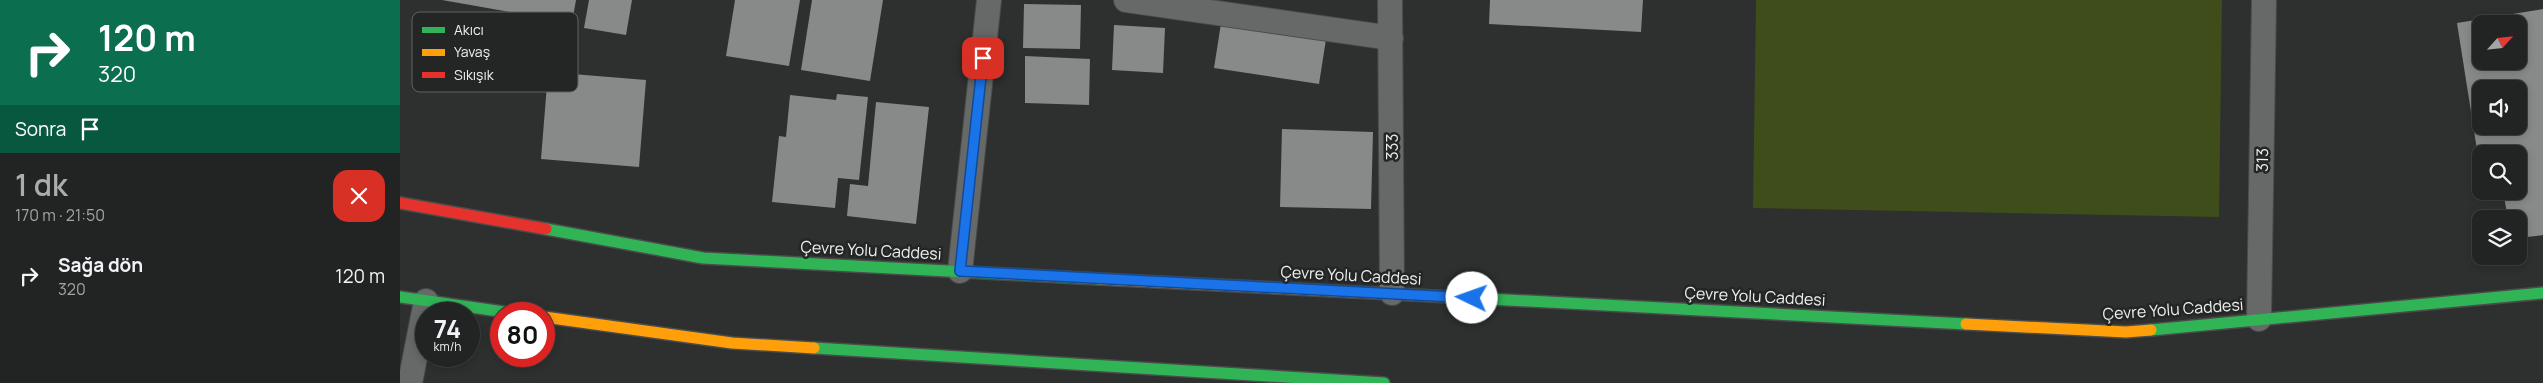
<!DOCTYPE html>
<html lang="tr">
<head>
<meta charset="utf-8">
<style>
	:root { --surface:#222323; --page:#2e2f30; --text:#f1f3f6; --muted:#a2a4a6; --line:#3f4041; --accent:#abacac }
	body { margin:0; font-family:Manrope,sans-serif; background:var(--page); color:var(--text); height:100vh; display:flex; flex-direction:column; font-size:19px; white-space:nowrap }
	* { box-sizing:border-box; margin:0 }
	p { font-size:16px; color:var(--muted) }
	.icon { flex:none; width:28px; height:28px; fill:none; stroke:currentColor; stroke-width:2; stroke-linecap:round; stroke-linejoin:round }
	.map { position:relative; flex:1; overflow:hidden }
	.details { display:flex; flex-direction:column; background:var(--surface); width:400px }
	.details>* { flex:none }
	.top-card { background:#0b6e4f; color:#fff; overflow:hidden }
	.needle { width:32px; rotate:63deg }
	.tools { position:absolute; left:2072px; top:15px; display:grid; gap:10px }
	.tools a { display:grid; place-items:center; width:55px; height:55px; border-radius:10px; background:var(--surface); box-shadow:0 2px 8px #0003,0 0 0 1px var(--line); font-size:25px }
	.speed { position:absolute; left:15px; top:302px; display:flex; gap:10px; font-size:25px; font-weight:700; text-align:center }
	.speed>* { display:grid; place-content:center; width:65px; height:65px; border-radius:50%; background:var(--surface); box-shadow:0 2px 8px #0003,0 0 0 1px var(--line); line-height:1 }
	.speed small { font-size:12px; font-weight:400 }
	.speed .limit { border:8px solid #d22; background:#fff; color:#111 }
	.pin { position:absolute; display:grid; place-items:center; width:42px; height:42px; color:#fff; margin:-21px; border-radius:10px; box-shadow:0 2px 8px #0006 }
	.me { position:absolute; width:55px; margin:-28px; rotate:273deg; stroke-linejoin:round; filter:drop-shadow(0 0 4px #0008) }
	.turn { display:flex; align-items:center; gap:18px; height:105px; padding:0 15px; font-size:22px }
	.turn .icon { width:65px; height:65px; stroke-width:2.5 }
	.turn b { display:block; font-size:35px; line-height:42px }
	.then { display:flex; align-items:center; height:48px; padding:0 15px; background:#0003; gap:10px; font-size:19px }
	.round { display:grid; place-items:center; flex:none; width:52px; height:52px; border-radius:15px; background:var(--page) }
	.overview { display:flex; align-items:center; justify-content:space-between; height:85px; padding:0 15px }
	h1 { font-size:30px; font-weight:600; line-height:38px; color:var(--accent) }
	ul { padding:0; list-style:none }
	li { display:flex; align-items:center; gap:15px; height:75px; padding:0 15px }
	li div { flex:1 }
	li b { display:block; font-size:19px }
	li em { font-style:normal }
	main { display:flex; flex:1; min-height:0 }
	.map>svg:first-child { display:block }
	.green { fill:#3e4d19 }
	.building { fill:#888989; fill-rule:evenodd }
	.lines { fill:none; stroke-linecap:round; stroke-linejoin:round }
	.street-casing { stroke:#4a4b4b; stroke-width:26 }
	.fast-casing { stroke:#4a4b4b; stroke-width:14 }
	.slow-casing { stroke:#4a4b4b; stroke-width:14 }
	.jam-casing { stroke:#4a4b4b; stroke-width:14 }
	.street { stroke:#676968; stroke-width:24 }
	.fast { stroke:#30b455; stroke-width:11 }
	.slow { stroke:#ff9f0a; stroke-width:11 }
	.jam { stroke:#e5322d; stroke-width:11 }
	.route-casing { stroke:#114b97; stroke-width:12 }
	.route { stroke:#1a73e8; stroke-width:9 }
	.labels { text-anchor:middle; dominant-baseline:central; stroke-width:5; stroke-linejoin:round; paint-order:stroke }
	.street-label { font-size:16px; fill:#eef0ef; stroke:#232625 }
	.key { fill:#232625; stroke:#606362; stroke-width:1 }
	.key-label { font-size:14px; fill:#eef0ef }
</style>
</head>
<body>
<main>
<section class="details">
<div class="top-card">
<div class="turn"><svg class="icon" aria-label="right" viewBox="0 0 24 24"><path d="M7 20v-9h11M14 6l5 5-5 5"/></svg><div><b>120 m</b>320</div></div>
<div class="then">Sonra<svg class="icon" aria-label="arrive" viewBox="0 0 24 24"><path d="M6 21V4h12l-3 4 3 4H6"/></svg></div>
</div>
<div class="overview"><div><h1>1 dk</h1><p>170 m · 21:50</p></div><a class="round" style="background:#d93025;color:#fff"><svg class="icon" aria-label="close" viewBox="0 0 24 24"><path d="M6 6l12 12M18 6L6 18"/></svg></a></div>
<ul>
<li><svg class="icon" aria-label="right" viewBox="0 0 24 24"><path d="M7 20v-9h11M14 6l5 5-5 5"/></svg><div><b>Sağa dön</b><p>320</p></div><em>120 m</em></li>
</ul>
</section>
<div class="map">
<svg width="2143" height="383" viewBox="0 0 2143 383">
	<rect width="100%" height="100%" fill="#2e2f2f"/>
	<path class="green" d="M1356,0H1822L1819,217L1353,208Z"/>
	<path class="building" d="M42,0H176L172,23Z
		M189,0H232L226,35L184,28Z
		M335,0H400L389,66L326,56Z
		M412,0H483L470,81L401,70Z
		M1090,0H1243L1241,32L1089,24Z
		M624,4L681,5L680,49L623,48Z
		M2143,9V235L2119,238V219H2108L2103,191H2119V154H2081L2080,169L2057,23ZM2081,24H2119V61H2081ZM2081,89H2119V126H2081Z
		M822,17L927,33L919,84L814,68Z
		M714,25L765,28L763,73L712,70Z
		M625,56L690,59L689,105L625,103Z
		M148,72L246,80L239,167L141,159Z
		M437,94L468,97L459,180L438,178L435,208L372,202L379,136L386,137L390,95L436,100Z
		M476,102L529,107L516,224L447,216L450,184L468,186Z
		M882,129L973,132L971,209L880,207Z"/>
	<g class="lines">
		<defs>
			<path id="street" d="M726,0L991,38
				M990,0L992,293
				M560,271L589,0
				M1859,319L1864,0
				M10,383L26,301"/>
			<path id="fast" d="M146,229L303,258L699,279
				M1013,295L1566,324
				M0,297L119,314
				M1751,330L2143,293
				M414,348L984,383"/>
			<path id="slow" d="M699,279L1013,295
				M144,317L332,343L414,348
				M1566,324L1726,332L1751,330"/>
			<path id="jam" d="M0,203L146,229"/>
		</defs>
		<use href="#street" class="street-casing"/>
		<use href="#fast" class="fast-casing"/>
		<use href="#slow" class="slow-casing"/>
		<use href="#jam" class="jam-casing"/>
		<use href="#street" class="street"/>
		<use href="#fast" class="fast"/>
		<use href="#slow" class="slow"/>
		<use href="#jam" class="jam"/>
	</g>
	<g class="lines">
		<defs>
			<path id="route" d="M583,58L560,271L1072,298"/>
		</defs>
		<use href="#route" class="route-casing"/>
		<use href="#route" class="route"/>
	</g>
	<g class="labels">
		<g class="street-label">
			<text transform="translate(992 147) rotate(-90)">333</text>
			<text transform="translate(1862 160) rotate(-89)">313</text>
			<text transform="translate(471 250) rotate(3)">Çevre Yolu Caddesi</text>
			<text transform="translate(951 275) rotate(3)">Çevre Yolu Caddesi</text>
			<text transform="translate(1355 296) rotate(3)">Çevre Yolu Caddesi</text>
			<text transform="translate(1773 309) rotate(-4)">Çevre Yolu Caddesi</text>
		</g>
	</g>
	<rect x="12" y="12" width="166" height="80" rx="8" class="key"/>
	<rect x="22" y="27" width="23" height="6" fill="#30b455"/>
	<rect x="22" y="49" width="23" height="7" fill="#ff9f0a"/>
	<rect x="22" y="72" width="23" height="6" fill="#e5322d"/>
	<g class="key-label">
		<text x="54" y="35">Akıcı</text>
		<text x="54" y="57">Yavaş</text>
		<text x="54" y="80">Sıkışık</text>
	</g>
</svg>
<div class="tools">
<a><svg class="needle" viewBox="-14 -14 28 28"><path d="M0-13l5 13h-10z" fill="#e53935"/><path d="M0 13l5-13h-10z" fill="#a2a4a6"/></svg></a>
<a><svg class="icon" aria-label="sound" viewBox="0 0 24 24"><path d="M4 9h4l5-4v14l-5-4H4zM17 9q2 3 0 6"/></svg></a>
<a><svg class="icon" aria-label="search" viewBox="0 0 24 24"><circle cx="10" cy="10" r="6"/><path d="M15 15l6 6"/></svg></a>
<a><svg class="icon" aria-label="layers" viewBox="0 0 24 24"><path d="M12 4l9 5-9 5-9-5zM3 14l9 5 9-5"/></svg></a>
</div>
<div class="speed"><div>74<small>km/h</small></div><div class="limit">80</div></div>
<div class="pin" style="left:583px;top:58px;background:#d93025"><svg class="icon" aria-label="arrive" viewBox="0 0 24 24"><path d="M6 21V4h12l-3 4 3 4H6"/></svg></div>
<svg class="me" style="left:1072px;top:298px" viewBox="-20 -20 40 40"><circle r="19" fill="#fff"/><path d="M0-13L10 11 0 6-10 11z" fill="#1a73e8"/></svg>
</div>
</main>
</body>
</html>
